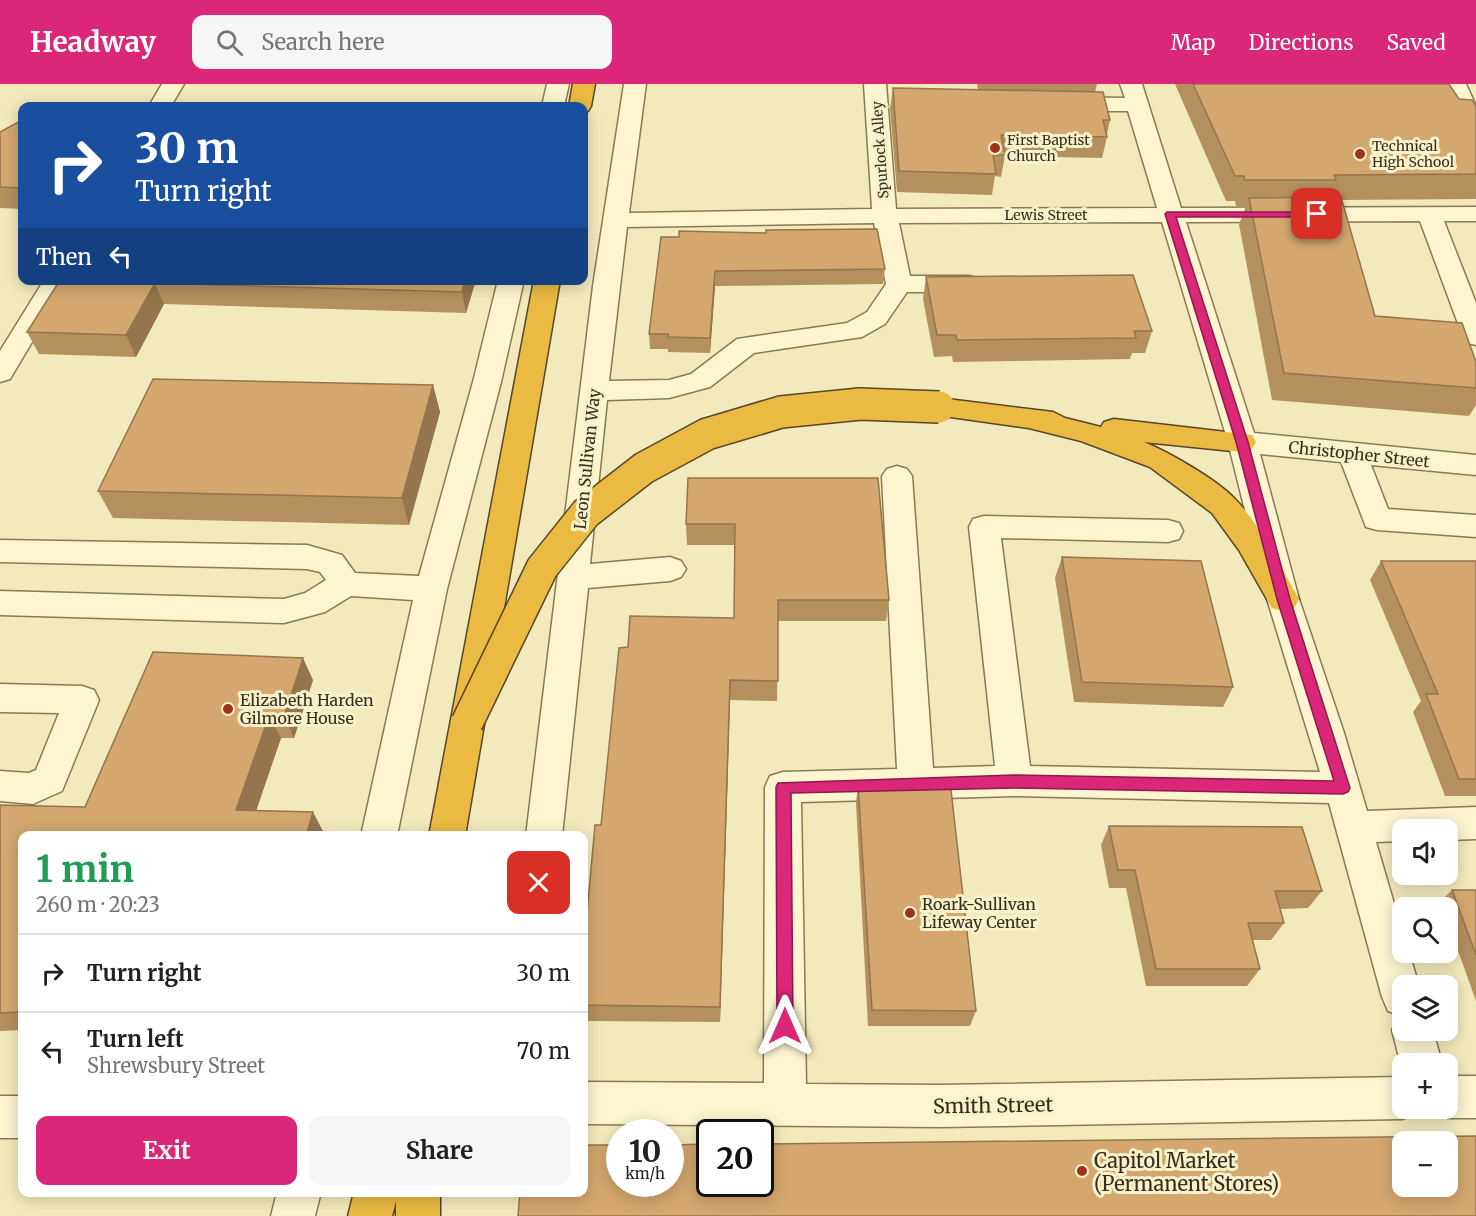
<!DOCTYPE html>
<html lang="en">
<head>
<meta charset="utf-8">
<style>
	:root { --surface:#fff; --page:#f6f6f6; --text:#202124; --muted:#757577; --line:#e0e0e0; --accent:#db2777 }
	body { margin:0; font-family:Merriweather,serif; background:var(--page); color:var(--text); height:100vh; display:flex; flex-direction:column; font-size:22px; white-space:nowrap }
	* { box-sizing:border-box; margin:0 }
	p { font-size:20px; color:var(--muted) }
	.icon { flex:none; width:33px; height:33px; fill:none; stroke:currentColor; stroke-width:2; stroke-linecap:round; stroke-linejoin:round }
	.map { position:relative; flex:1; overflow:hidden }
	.drawer { position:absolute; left:18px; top:747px; width:570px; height:366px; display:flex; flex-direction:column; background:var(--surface); border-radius:12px; box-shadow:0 3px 15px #0003 }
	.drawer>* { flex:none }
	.top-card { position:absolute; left:18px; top:18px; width:570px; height:183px; border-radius:12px; box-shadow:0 3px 15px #0003; background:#1a4fa0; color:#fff; overflow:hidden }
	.fabs { position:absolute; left:1392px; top:735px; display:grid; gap:12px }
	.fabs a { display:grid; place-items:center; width:66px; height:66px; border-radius:12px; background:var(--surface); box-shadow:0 3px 15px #0003; font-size:30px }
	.speed { position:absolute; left:606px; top:1035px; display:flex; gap:12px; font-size:30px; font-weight:700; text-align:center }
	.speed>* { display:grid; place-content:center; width:78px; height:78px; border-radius:50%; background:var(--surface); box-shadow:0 3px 15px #0003; line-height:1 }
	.speed small { font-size:15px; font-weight:400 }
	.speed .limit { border:3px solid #111; border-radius:9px; background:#fff; color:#111 }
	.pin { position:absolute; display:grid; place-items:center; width:51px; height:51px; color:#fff; margin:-26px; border-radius:12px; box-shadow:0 3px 9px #0006 }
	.me { position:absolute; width:66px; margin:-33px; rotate:0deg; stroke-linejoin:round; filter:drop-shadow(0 0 4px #0008) }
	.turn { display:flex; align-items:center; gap:21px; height:126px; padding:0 18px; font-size:27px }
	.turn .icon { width:78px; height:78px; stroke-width:2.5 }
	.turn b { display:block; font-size:42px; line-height:51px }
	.then { display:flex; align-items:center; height:57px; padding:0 18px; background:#0003; gap:12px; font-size:22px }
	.round { display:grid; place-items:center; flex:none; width:63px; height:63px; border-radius:12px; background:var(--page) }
	.head { display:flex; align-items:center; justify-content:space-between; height:102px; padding:0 18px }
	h1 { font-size:36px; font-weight:700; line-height:45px; color:#1e9e55 }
	.primary-button { display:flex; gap:12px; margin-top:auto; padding:12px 18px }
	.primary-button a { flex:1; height:69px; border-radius:12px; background:var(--accent); color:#fff; font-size:24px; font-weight:700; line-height:69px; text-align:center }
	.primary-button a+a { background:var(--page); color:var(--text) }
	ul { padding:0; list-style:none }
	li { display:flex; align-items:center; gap:18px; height:78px; padding:0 18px; border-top:2px solid var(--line) }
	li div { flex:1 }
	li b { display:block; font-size:22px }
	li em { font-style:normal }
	header { display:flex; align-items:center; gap:36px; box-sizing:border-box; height:84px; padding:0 30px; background:var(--accent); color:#fff }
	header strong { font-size:28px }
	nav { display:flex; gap:33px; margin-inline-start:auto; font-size:21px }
	.search { width:420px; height:54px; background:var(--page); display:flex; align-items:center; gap:15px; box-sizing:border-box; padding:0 21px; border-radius:12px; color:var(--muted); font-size:22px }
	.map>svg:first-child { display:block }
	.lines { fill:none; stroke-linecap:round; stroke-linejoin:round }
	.minor-casing { stroke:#8a7954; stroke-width:3 }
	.highway-casing { stroke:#574629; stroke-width:3 }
	.minor { fill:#fcf5d0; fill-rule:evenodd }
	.highway { fill:#eaba43; fill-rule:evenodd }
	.highway-bridge-casing { stroke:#574629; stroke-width:34; stroke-linecap:butt }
	.highway-bridge { stroke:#eaba43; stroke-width:31 }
	.wall { fill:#b5905f }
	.shaded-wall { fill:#94754d }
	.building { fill:#d3a76e; stroke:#94754d; stroke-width:1.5; fill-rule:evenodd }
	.route { fill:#db2777; stroke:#8e194d; stroke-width:1.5 }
	.poi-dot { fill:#9f311f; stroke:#f8f2cc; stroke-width:2 }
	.labels { text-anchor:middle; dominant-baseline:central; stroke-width:6; stroke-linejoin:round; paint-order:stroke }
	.far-poi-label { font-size:14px; fill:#382d1a; stroke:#f8f2cc; text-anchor:start }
	.far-street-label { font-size:14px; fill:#382d1a; stroke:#f8f2cc }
	.street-label { font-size:16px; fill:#382d1a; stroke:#f8f2cc }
	.poi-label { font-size:16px; fill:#382d1a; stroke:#f8f2cc; text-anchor:start }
	.near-street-label { font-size:20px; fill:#382d1a; stroke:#f8f2cc }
	.near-poi-label { font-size:20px; fill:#382d1a; stroke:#f8f2cc; text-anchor:start }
</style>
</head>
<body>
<header>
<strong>Headway</strong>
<div class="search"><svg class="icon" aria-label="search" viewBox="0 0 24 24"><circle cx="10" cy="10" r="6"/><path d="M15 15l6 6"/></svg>Search here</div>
<nav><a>Map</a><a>Directions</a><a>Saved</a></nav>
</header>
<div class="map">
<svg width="1476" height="1132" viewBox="0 0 1476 1132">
	<rect width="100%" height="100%" fill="#f2eabc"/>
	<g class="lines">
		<defs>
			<path id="minor" d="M162,0H184L171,22H149Z
				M547,0H569L564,22H542Z
				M624,0H646L629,129L872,125L864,0H886L896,125L1157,124L1128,27H1061L1053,25L1050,20L1053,15L1061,13L1125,14L1120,0H1142L1181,124L1476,123V137H1444L1476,219V261L1467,259L1463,253L1420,137L1186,138L1254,349L1476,371V391L1371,381L1388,425L1476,431V453L1377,446L1366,443L1341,378L1260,370L1299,515L1344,649L1367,727L1476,723V755L1448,756V746H1402V757L1376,758L1402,847V868H1409L1419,902H1402V946H1433L1442,980H1402V985L1392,946L1400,931L1388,927L1382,913L1329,719L1014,712L801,718L806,1000L939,1001L1402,993V1024H1419L1417,1029L1402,1035L939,1043L584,1040V998L764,999L765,703L770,692L783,688L897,685L882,392L887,385L897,382L907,385L912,392L933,684L995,682L969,443L973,435L984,432L1168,436L1179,439L1183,447L1179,455L1168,458L1001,454L1030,682L1320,688L1267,515L1228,358L1162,138L899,139L910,192H969L978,194L982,200L978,206L969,208H907L885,240L862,253L754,269L710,303L669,314L607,316L590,480L670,473L681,477L686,485L681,493L670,497L588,504L562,752H526L593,202ZM874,139L886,200L867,228L847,239L737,255L691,290L669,296L609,297L627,143Z
				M1444,0H1466L1476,22V53L1468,51L1465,46Z
				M44,196H69L10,295L0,298V267Z
				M498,196H524L501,298L447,505L397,752H361L413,516L351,512L325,528L284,539L0,531V507L284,515L305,509L326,496L320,488L307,485L0,478V456L307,461L342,471L355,489L419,492L473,298Z
				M0,600L82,602L94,606L99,616L62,707L33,720L0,717V687L29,689L36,686L59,629L0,628Z
				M1448,992H1476V1034H1448L1433,1028L1432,1024H1448Z
				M0,1012H22V1054H0Z
				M277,1108H321L315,1132H271Z"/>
			<path id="highway" d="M573,0H595L591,22L588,27L584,28V22H569Z
				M534,196H560L465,752H429Z
				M939,314L1053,328L1065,334L1101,343L1104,338L1114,335L1252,351L1256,358L1252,365L1242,368L1144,358C1170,369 1214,394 1234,414C1259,439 1276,476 1294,506L1299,515L1294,524L1283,527L1272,524L1239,466L1212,429L1150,383L1081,357L1029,344L929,330L925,323L929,316Z
				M354,1108H440V1132H396V1117L392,1132H348Z"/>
		</defs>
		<use href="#minor" class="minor-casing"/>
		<use href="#highway" class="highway-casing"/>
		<use href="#minor" class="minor"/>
		<use href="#highway" class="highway"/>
		<defs>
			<path id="highway-bridge" d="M467,639L542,484L586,429L644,384L707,350L781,328L860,320L939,323"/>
		</defs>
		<use href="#highway-bridge" class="highway-bridge-casing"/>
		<use href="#highway-bridge" class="highway-bridge"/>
	</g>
	<path class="wall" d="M977,0H1097L1095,8L1110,36L1107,50V53L1102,74L1005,72L1001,93L995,92L992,111L897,108L890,25L893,4L978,6Z
		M1175,0H1449L1459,15L1476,22V115L1342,116L1375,232L1476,278V321L1469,332L1272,316L1239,140L1246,122H1236L1235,117H1226Z
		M22,36V125L0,124V48Z
		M661,153L885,185L883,200L715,202L710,269L668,268V265H650L649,250Z
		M926,193L1152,247L1145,269H1132L1130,275L953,278L952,272L934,273L923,215Z
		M60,196H476L466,229L164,220L136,273L39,270L27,248Z
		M433,301L440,328L409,441L113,434L98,407Z
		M688,394L889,516L886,537H778L777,617L730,616L720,938L584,937V863L601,741L734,534L735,461H687L686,440Z
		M1062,473L1233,603L1223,623L1074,618L1055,494Z
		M1381,477H1476V712H1445L1413,628L1421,617L1370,496Z
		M313,596L294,654H281L256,727L324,749L323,752H22V946L0,947V721L85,723Z
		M858,700L976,927L970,942H868L856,719Z
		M1109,742L1322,807L1308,824L1280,825L1284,839L1271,856H1252L1260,885L1247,902H1146L1126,804H1109L1101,761Z
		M1452,806H1476V917L1448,839V824H1442L1440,818Z"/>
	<path class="shaded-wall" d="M715,187V202L710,269V254Z
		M465,196H476L466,229L462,208Z
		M155,199L164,220L136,273L126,251Z
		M433,301L440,328L409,441L402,414Z
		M303,574L313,596L294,654L284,633Z
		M730,596V616L720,938V923Z
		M269,632L281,654L249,747L236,726Z
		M313,728L324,749L323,752H306Z"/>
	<path class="building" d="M1193,0H1449L1459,15L1472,16L1476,22V90L1334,91L1336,96H1245L1244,92H1235Z
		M893,4L1103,8L1110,36H1103L1107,53L1001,51L1005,71H993L996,90L899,87Z
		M22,36V104L0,103V48Z
		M1341,113L1375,232L1462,239L1476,278V304L1284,289L1249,114Z
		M877,145L885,185L715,187L710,254L668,253V250H649L661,153H679V147L766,149V146Z
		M1133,191L1152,247H1134L1136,254L957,256L956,251H937L926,193Z
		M60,196H465L462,208L155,199L126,251L27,248Z
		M153,295L433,301L402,414L98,407Z
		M688,394H878L889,516H778V597L730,596L720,923L584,921V863L595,741H601L619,564L628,563L630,532L734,534L735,440H686Z
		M1062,473L1201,477L1233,603L1082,598Z
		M1381,477H1476V695H1459L1426,610H1438Z
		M153,568L303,574L284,633L269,632L236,726L313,728L306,752H22V928L0,929V721L85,723Z
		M950,697L976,927L872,926L858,700Z
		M1109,742L1302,743L1322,807H1275L1284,839H1248L1260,885H1156L1135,786H1118Z
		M1452,806H1476V871Z
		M1476,1052V1132H518L520,1108H584V1061H620V1100H670V1061L710,1060V1100H760V1060ZM1402,1058H1448V1102H1402Z"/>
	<path class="route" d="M1167,128H1317L1322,130L1317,133H1176L1248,358L1290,515L1350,704L1348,708L1343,710L1014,704L791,709L793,942L791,948L785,950L779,948L777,942L776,703L778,699L1014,691L1334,697L1277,515L1236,358L1165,130Z"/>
	<g class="poi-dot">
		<circle cx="995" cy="64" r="6"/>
		<circle cx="1360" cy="70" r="6"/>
		<circle cx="228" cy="625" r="6"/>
		<circle cx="910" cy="829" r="6"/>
		<circle cx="1082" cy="1087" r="6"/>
	</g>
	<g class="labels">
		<g class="far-poi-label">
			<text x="1007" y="56">First Baptist<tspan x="1007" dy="16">Church</tspan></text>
			<text x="1372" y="62">Technical<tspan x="1372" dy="16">High School</tspan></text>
		</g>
		<g class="far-street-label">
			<text transform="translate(880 66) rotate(-94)">Spurlock Alley</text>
			<text x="1046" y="131">Lewis Street</text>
		</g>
		<g class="street-label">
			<text transform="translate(1359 370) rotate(6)">Christopher Street</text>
			<text transform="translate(587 375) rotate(-84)">Leon Sullivan Way</text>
		</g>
		<g class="poi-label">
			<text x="240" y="616">Elizabeth Harden<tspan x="240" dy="18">Gilmore House</tspan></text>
			<text x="922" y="820">Roark-Sullivan<tspan x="922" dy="18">Lifeway Center</tspan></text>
		</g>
		<g class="near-street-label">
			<text transform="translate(993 1021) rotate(-1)">Smith Street</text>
		</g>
		<g class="near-poi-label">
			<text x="1094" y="1076">Capitol Market<tspan x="1094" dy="23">(Permanent Stores)</tspan></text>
		</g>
	</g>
</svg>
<div class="fabs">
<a><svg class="icon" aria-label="sound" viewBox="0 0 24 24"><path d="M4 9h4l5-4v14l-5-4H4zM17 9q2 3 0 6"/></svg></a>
<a><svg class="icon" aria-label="search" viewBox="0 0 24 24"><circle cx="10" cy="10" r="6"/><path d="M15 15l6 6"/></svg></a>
<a><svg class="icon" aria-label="layers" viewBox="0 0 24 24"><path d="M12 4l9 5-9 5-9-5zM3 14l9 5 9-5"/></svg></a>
<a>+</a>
<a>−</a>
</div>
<div class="speed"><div>10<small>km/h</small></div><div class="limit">20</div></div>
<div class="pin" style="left:1317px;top:130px;background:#d93025"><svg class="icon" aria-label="arrive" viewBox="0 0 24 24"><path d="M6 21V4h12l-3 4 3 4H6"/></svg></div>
<svg class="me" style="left:785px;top:942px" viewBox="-20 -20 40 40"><path d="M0-17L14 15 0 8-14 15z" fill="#db2777" stroke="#fff" stroke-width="4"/></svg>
<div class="top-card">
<div class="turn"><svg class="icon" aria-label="right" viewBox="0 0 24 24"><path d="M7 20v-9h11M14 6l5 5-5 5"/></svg><div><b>30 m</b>Turn right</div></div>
<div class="then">Then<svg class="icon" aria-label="left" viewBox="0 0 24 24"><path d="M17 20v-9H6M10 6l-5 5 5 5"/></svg></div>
</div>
<section class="drawer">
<div class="head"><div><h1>1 min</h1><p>260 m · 20:23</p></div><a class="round" style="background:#d93025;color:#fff"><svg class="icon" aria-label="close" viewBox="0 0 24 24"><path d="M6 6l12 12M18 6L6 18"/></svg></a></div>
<ul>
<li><svg class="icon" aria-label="right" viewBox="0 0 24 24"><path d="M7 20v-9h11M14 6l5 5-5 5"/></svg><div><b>Turn right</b></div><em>30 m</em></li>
<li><svg class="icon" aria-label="left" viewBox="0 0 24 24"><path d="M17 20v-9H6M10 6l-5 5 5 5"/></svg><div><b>Turn left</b><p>Shrewsbury Street</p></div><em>70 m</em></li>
</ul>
<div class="primary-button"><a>Exit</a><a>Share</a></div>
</section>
</div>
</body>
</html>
